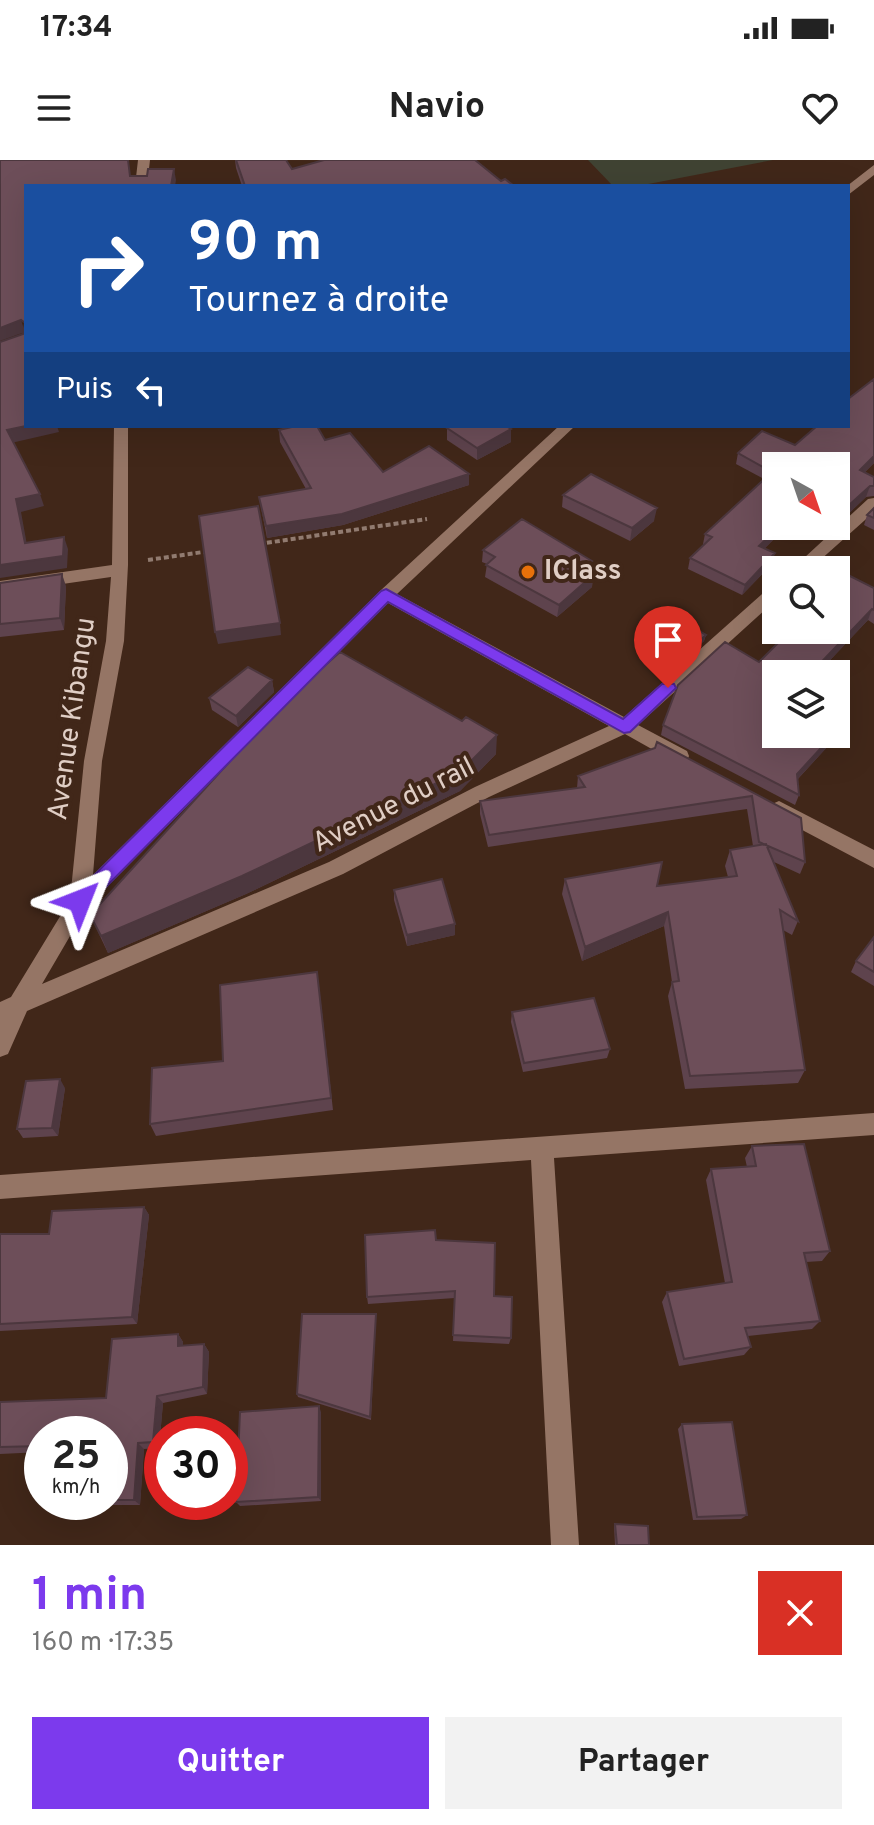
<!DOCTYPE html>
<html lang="fr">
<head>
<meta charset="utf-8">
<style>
	:root { --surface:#fff; --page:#f2f2f2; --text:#222; --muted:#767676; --accent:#7c3aed }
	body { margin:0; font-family:Overpass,sans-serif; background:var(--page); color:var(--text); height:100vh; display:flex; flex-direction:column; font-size:30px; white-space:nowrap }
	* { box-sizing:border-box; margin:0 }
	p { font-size:26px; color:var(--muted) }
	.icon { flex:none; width:44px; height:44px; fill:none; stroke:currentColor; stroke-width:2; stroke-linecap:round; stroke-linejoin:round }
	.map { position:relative; height:1385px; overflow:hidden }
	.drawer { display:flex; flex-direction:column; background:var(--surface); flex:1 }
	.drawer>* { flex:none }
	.hud { position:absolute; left:24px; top:24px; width:826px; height:244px; border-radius:0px; box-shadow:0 8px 32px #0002; background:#1a4fa0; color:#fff; overflow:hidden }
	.needle { width:52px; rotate:140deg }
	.fabs { position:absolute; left:762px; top:292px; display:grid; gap:16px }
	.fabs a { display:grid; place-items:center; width:88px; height:88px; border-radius:0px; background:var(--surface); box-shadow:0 8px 32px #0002; font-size:40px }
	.speed { position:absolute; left:24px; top:1256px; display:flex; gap:16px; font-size:40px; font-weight:700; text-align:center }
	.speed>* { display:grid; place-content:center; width:104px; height:104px; border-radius:50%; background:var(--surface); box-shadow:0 8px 32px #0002; line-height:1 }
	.speed small { font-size:20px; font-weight:400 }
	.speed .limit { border:12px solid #d22; background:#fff; color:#111 }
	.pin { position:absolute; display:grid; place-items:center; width:68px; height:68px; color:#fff; margin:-82px -34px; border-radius:50% 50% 50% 0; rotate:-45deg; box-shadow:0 0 8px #0007 }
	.pin .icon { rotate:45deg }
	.me { position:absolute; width:88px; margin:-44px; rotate:45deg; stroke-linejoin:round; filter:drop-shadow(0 0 6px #0008) }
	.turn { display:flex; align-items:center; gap:28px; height:168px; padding:0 32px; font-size:36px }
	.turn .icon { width:104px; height:104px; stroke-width:2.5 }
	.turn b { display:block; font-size:56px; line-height:68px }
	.then { display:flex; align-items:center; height:76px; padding:0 32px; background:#0003; gap:16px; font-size:30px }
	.round { display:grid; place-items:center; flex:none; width:84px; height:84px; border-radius:0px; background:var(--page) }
	.summary { display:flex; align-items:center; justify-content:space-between; height:136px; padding:0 32px }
	h1 { font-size:48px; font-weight:700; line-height:60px; color:var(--accent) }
	.primary-button { display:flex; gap:16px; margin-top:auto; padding:16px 32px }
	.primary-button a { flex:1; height:92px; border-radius:0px; background:var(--accent); color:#fff; font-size:32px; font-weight:700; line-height:92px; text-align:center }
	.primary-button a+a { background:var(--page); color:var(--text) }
	.status { display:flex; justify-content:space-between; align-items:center; height:56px; padding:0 40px; background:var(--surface); direction:ltr }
	.status svg { height:22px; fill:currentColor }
	header { display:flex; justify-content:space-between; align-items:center; height:104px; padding:0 32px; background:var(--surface); font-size:36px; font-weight:700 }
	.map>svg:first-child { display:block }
	.green { fill:#404333 }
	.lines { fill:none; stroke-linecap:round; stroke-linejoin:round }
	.path { stroke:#917b70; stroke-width:4; stroke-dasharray:5 3; stroke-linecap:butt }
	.minor { fill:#957565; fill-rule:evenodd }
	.wall { fill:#5e434d }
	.shaded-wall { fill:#4c373e }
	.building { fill:#6d4e59; stroke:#4c373e; stroke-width:2 }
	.route { fill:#7c3aed; stroke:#51269a; stroke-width:2 }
	.food-dot { fill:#e8710a; stroke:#412719; stroke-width:3 }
	.labels { text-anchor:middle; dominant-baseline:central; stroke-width:8; stroke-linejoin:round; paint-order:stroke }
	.poi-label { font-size:28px; font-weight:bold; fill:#e0cec5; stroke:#412719; text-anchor:start }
	.street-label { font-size:28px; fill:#e0cec5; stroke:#412719 }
</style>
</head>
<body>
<div class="status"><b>17:34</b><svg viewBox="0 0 49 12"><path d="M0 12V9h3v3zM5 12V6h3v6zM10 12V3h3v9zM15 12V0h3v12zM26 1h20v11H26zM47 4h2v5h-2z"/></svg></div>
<header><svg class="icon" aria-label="menu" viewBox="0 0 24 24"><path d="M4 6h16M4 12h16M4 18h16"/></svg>Navio<svg class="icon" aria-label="heart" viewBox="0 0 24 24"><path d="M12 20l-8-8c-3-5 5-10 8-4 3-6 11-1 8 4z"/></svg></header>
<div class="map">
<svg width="874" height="1385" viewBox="0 0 874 1385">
	<rect width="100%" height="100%" fill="#412719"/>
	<path class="green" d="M588,0H773L638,26H613Z"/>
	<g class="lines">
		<path class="path" d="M259,384L427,359
			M148,400L210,391"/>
		<path class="minor" d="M138,0H150L147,26H135Z
			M874,5V15L848,35L847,26Z
			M114,266H128V405L124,481L102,601L93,715L380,431L559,266H575L397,434L624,557L770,427L776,425V440L638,565L687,591L689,596L687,601H673L625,574L489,637L343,714L27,851L8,894L0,897V842L11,837L70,740L84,601L106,481L111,417L0,433V421L112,405ZM388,443L609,566L475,627L329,702L42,824L87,747Z
			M874,338V352L809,410H791L868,339Z
			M779,641L874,690V708L772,654L769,649L772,644Z
			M874,953V975L554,998L579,1385H551L531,1000L0,1039V1015Z"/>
	</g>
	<path class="wall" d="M235,0H286L292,9L501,21L514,26H242L236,8Z
		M874,219V303L865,312L874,317V336L866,337L845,357L838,353L836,306L776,366H787L765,388L772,404L742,435L688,409L690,398L704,385L703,384L705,374L764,319L736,304L738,293L795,285Z
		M447,268L511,269V282L477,300L447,280Z
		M279,270L325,280L383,312L469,314V325L343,365L267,378L259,337L306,329L280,282Z
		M563,335L654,361L630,381L562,347Z
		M874,348V370L864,365L867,355Z
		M483,390L591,413L593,415L592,427L557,457L485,417L487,404L482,402Z
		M0,423L66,426L64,470L0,477Z
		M874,428V464L868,460L817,514H776V574L829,585L797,620L799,635L795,645L661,575L663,565Z
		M706,475L704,481L671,511L649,497L650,491Z
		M272,520L274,532L238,567L212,550L209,538Z
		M293,534L496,594L460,631L246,734L108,793L90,755L256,573L254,561Z
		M655,588L801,658L805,702L800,714L774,702L798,761L792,775L783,770L805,910L798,923L685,929L668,836L672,822L664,766L582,801L562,734L565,719L657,726L728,717L725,706L730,690L753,686L747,649L488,687L480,654V641L577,628L578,616Z
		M394,730L455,764V775L407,786L394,740Z
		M874,777V826L851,812L856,801Z
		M319,826L333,950L156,976L150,964L223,901Z
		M512,852L610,889L607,898L523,912L511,862Z
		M65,928L58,976L23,978L17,969Z
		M752,986L830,1091L822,1101L806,1102L820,1161L812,1169L748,1176L751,1187L744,1195L679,1206L662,1142L667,1132L725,1123L706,1020L711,1009L747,1007L745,998Z
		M144,1047L149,1055L137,1164L0,1171V1074H49Z
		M436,1080L494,1136L511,1178L509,1184L453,1181L455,1138L368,1144L367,1137Z
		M376,1154L371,1260L298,1237L297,1234Z
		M178,1174L183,1182V1186L204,1184L209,1192L207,1234L163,1243L159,1288L144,1289L140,1345H68L64,1342H110V1274H42V1292L0,1294V1242L106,1238Z
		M321,1252V1341L240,1346L236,1342Z
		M682,1264L747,1355L741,1359L693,1360L678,1269Z
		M615,1364L649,1385H615L614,1366Z"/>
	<path class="shaded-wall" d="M174,9L176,20L175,26H171Z
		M21,160L25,172L0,181V168Z
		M26,266H57L59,272L11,283L7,270Z
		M511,269V282L477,300V288Z
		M874,296V303L856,321L860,310Z
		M469,314V325L343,365L267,378L266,366Z
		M870,326L866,337L845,357L848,346Z
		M40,334L44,346L21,352L29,396L25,383L16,339Z
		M841,343L838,353L836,355V347Z
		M657,348L654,361L630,381L632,368Z
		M780,366H787L756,397L759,386Z
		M64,377L68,389L67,408L0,418V405Z
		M775,393L772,404L742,435L745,425Z
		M592,401L591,413L580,421L582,409Z
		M62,414L66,426L64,470L60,458Z
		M593,415L592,427L557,457L559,445Z
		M872,449L868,460L817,514H810Z
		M280,463L281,475L218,484L215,472Z
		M706,475L704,481L671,511L672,505Z
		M272,520L274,532L238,567L236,556Z
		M497,575L496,594L460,631L246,734L108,793L101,776Z
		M833,575L829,585L793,624L797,614Z
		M668,752L664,766L582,801L585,787Z
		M455,764V775L407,786V775Z
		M60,919L65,928L58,976L52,968Z
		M144,1047L149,1055L137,1164L132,1157Z
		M178,1174L183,1182V1194L178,1186Z
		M204,1184L209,1192L207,1234L203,1227Z
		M157,1236L163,1243L159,1288L153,1282Z
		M319,1246L321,1252V1341L318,1337Z
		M138,1283L144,1289L140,1345L134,1340Z"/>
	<path class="building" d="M0,0H128L130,16H147L148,9H174L171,26H26V266L7,270L40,334L16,339L25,383L64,377L63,396L0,405V182L23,174L25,163L21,160L0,168Z
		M236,0H286L292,9L324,0H475L501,21L505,19L514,26H245Z
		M874,219V296L860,310L874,317V326H870L848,346L841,343L836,347V306H776V366H780L759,386L775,393L745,425L690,398L712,377L705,374L772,312L738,293L762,271L795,285L817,266H848V239Z
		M296,266H317L325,280L350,273L383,312L429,286L469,314L342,354L266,366L259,337L311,328L279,270Z
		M450,266H506L511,269L477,288L447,268Z
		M591,314L657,348L632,368L563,335Z
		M258,346L280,463L215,472L199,356Z
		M874,348V358L867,355Z
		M522,359L592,401L582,409L593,415L559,445L486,405L495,397L483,390Z
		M62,414L60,458L0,464V423Z
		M846,414L874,428V450L872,449L810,514H776V574H831L833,575L797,614L799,635L663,565L678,525L725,482L759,502L791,470H836V424Z
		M685,463L706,475L672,505L650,491Z
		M340,492L462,561L466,557L497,575L460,612L242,716L101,776L90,755L262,566L254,561L290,524L293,534Z
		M248,507L272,520L236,556L209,538Z
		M657,582L801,658L805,702L759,682L752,636L489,675L480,641L585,627L578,616L655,588Z
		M766,684L798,761L780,750L805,910L690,916L672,822L679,821L668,752L585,787L565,719L662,702L657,726L737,716L730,690Z
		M442,719L455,764L407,775L394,730Z
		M874,777V812L856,801Z
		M317,812L331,938L150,964L152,908L223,901L220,825Z
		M594,838L610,889L524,903L512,852Z
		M60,919L52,968L17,969L26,921Z
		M804,984L830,1091L804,1093L820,1161L745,1168L751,1187L684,1199L667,1132L732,1122L711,1009L756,1006L752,986Z
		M144,1047L132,1157L0,1164V1074H49L52,1051Z
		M435,1070L436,1080L495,1083L494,1136L512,1137L511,1178L453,1175L455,1131L367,1137L365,1075Z
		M302,1154H376L370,1257L297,1234Z
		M178,1174V1186L204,1184L203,1227L157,1236L153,1282L138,1283L134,1340H110V1274H42V1286L0,1287V1242L106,1238L112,1179Z
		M319,1246L318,1337L236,1342L240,1252Z
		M732,1262L747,1355L697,1357L682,1264Z
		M615,1364L648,1366L649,1385H617Z"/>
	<path class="route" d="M386,429L623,559L662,524H674L676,528L630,572L624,573L388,442L86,747H73L70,741L73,736L381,431Z"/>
	<circle class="food-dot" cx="528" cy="412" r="8"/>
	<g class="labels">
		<g class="poi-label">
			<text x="544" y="412">IClass</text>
		</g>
		<g class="street-label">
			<text transform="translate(73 559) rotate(-82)">Avenue Kibangu</text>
			<text transform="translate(394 646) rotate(-27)">Avenue du rail</text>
		</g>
	</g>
</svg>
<div class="fabs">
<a><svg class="needle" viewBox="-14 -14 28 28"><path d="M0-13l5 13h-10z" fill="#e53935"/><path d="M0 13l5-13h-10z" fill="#767676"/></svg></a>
<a><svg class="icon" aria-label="search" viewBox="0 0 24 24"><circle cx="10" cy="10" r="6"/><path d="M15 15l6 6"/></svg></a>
<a><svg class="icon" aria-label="layers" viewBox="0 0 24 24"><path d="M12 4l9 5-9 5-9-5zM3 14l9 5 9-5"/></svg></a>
</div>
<div class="speed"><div>25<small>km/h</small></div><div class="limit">30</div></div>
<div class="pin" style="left:668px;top:528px;background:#d93025"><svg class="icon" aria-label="arrive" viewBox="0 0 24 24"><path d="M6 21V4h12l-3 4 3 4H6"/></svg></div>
<svg class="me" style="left:80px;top:741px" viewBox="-20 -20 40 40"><path d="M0-17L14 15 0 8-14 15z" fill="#7c3aed" stroke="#fff" stroke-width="4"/></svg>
<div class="hud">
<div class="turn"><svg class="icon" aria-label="right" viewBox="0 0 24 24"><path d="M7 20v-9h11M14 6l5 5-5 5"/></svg><div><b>90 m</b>Tournez à droite</div></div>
<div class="then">Puis<svg class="icon" aria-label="left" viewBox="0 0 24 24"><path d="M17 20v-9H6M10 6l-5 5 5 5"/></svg></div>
</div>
</div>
<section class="drawer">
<div class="summary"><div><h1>1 min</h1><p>160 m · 17:35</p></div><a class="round" style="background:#d93025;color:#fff"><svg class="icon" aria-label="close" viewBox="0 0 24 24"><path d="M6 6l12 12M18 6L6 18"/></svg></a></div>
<div class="primary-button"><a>Quitter</a><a>Partager</a></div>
</section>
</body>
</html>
